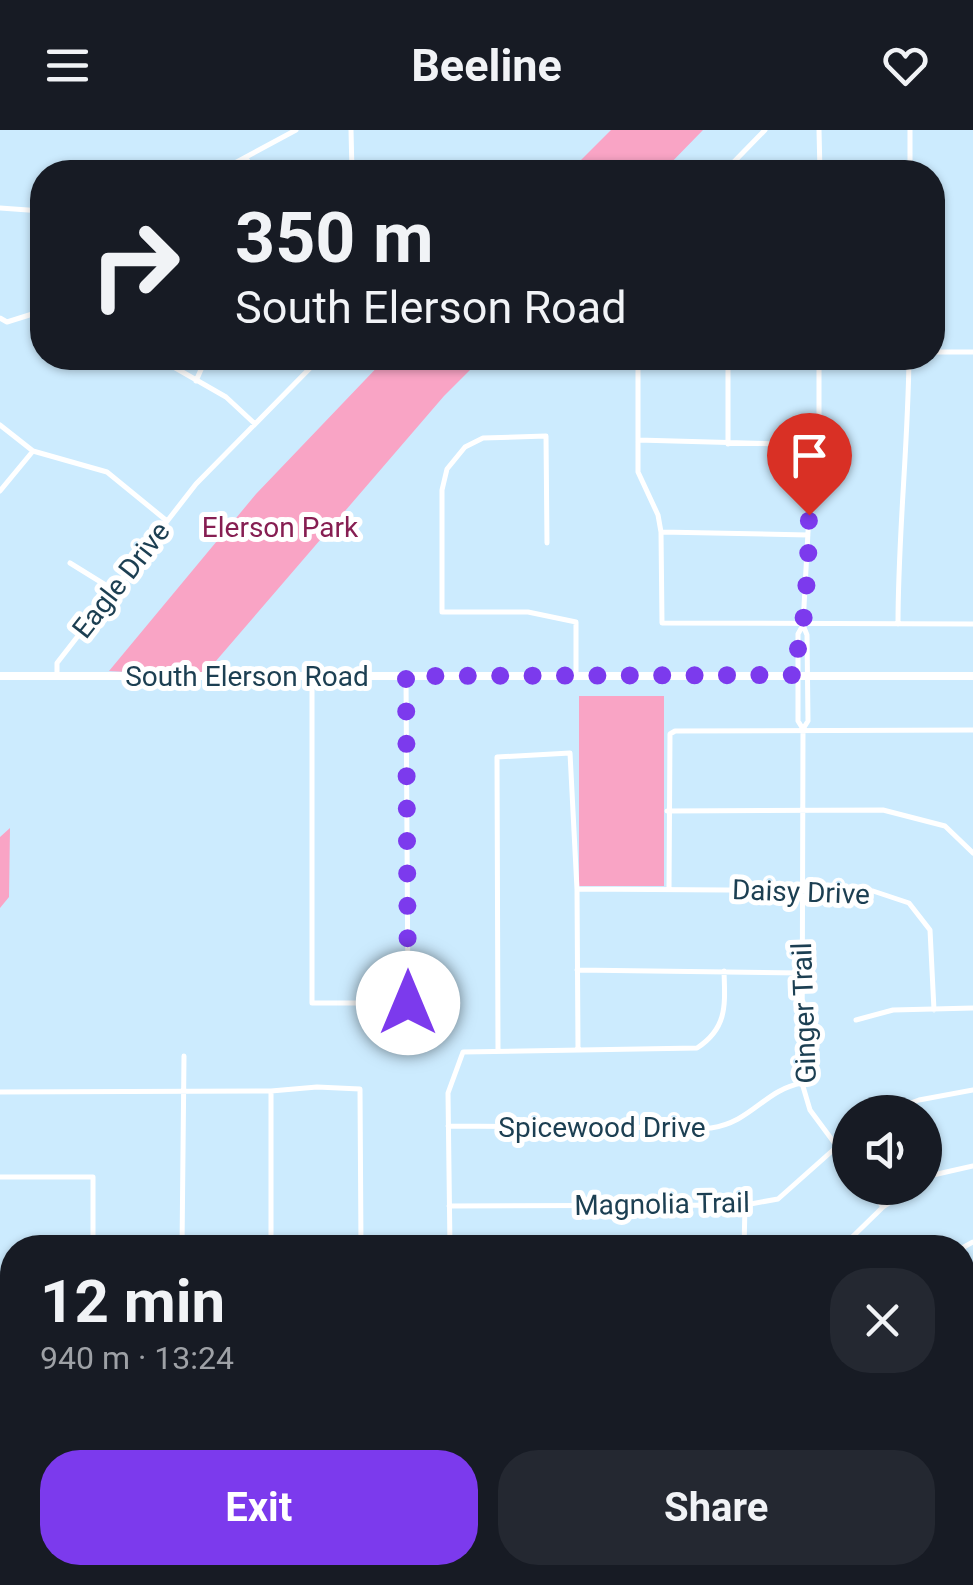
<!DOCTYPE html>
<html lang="en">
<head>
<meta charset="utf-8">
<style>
	:root { --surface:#171b24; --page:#242831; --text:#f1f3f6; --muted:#9ea1a6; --accent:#7c3aed }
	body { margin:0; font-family:Roboto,sans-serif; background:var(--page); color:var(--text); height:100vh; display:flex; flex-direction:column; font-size:38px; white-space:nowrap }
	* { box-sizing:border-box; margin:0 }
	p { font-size:32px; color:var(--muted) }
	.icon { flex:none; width:55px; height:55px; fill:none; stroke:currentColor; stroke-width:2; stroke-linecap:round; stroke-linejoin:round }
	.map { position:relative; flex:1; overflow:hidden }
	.drawer { position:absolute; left:0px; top:1105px; width:975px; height:350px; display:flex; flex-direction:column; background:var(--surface); border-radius:40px 40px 0 0; box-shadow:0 2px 8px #0004 }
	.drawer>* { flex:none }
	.banner { position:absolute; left:30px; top:30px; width:915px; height:210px; border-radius:40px; box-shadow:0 2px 8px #0004; background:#171b24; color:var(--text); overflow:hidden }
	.fabs { position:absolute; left:832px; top:965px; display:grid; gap:20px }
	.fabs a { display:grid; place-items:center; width:110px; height:110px; border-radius:50%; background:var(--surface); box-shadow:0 2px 8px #0004; font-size:50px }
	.pin { position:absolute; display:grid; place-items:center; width:85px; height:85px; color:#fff; margin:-102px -42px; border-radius:50% 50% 50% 0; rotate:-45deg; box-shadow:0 0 10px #0007 }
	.pin .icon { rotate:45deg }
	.me { position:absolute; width:110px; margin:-55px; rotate:0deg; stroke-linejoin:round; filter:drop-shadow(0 0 8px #0008) }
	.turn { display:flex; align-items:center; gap:35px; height:210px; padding:0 40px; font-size:45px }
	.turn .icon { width:130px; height:130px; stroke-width:2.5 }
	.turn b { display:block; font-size:70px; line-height:85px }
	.round { display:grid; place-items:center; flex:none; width:105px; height:105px; border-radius:40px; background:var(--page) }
	.overview { display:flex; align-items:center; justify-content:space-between; height:170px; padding:0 40px }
	h1 { font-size:60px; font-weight:700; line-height:75px }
	.button { display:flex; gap:20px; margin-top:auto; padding:20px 40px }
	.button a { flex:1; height:115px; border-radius:40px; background:var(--accent); color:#fff; font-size:40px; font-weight:700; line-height:115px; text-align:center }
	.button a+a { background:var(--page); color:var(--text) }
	header { display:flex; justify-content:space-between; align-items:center; height:130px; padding:0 40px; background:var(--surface); font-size:45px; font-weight:700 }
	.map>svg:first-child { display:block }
	.green { fill:#f9a4c5 }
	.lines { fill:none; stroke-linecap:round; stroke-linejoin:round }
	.street { stroke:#fff; stroke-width:5 }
	.secondary { stroke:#fff; stroke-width:8 }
	.route { stroke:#7c3aed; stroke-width:18; stroke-dasharray:0 32.4 }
	.labels { text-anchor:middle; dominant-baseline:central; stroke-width:10; stroke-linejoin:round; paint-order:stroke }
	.park-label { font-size:28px; fill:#861e52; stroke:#fff }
	.street-label { font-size:28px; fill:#1c3f52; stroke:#fff }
</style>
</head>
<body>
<header><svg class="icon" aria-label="menu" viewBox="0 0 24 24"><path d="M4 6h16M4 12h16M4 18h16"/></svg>Beeline<svg class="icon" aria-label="heart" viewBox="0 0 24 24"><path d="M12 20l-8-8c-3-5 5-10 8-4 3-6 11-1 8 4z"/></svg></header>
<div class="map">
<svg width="973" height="1455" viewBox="0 0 973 1455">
	<rect width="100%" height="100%" fill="#ccebfe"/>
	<path class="green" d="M611,0H703L662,42H569Z
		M386,228H482L444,266L203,546L109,541L256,364Z
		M579,566H664V756H579Z
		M10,698L9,767L0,778V707Z"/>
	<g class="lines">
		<path class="street" d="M351,0L352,42
			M819,0L820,42
			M246,28L255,42
			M218,42L296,0
			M724,42L765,0
			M910,42V0
			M0,78L42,81
			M0,188L7,192L42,181
			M932,222H973
			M158,228L226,267L255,294
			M638,228V342L658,385L661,402L662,493L973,494
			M196,251L206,228
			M0,295L33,321L107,342L167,391
			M638,310L819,315
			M728,314V228
			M0,361L33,321
			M661,402L808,405
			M547,413L546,306L483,308L465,317L447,339L442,360V482H528L576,492V547
			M70,433L112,459
			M898,494C898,405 908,317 909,228
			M803,495L807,505L808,591L803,599L802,953L810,980L850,1034
			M57,546V533L196,354L320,228
			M312,546V873H408L406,546
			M803,599L798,591V504L803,495L810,365L819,315V228
			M667,681L883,680L945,696L973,723
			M577,759L873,761L909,773L930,800L934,880
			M669,760L670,604L675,601L973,600
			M577,840L801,843
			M856,890L893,880L973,878
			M498,919L497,627L570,623L577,759L578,918
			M271,961V1118
			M0,962L271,961L317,957L360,959L361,1118
			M885,982L919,970L973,960
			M448,996L711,998C752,992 764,960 802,953
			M0,1047H93V1118
			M925,1050L933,1045L973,1036
			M869,1058L883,1077
			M449,1076L745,1075L778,1069L850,1005
			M182,1118L184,926
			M450,1118L448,963L463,922L697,918C728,898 725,874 724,841
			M744,1118L745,1076
			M841,1118L883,1077L913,1058
			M962,1118L973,1112
			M962,1225H973
			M972,1285L973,1385
			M0,1352H12
			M0,1437H12
			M100,1442V1455
			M488,1442V1455
			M17,1455V1442
			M671,1455V1442"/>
		<path class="secondary" d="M0,546H973
			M0,1285H12
			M962,1285H973
			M962,1295H973
			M0,1297H12
			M182,1455V1442"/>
	</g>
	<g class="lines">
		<path class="route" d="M408,873L406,546L798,545V504L803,495L808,437L809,385"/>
	</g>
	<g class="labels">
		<g class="park-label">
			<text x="280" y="397">Elerson Park</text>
		</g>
		<g class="street-label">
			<text transform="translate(121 450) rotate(-52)">Eagle Drive</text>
			<text x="247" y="546">South Elerson Road</text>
			<text transform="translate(801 762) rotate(2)">Daisy Drive</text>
			<text transform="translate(804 883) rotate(-92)">Ginger Trail</text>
			<text x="602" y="997">Spicewood Drive</text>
			<text transform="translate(662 1074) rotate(-1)">Magnolia Trail</text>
		</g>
	</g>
</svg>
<div class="fabs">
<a><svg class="icon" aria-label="sound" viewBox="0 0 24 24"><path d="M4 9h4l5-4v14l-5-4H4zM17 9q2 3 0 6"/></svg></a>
</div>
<div class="pin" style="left:809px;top:385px;background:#d93025"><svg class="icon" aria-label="arrive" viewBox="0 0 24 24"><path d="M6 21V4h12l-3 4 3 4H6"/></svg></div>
<svg class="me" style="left:408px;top:873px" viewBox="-20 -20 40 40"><circle r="19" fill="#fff"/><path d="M0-13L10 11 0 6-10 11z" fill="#7c3aed"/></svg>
<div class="banner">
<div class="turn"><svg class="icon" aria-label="right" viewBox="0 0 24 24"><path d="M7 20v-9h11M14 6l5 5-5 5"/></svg><div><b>350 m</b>South Elerson Road</div></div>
</div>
<section class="drawer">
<div class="overview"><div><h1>12 min</h1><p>940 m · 13:24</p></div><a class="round"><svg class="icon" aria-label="close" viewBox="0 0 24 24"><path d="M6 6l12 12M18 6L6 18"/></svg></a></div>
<div class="button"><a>Exit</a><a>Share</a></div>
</section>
</div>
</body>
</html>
